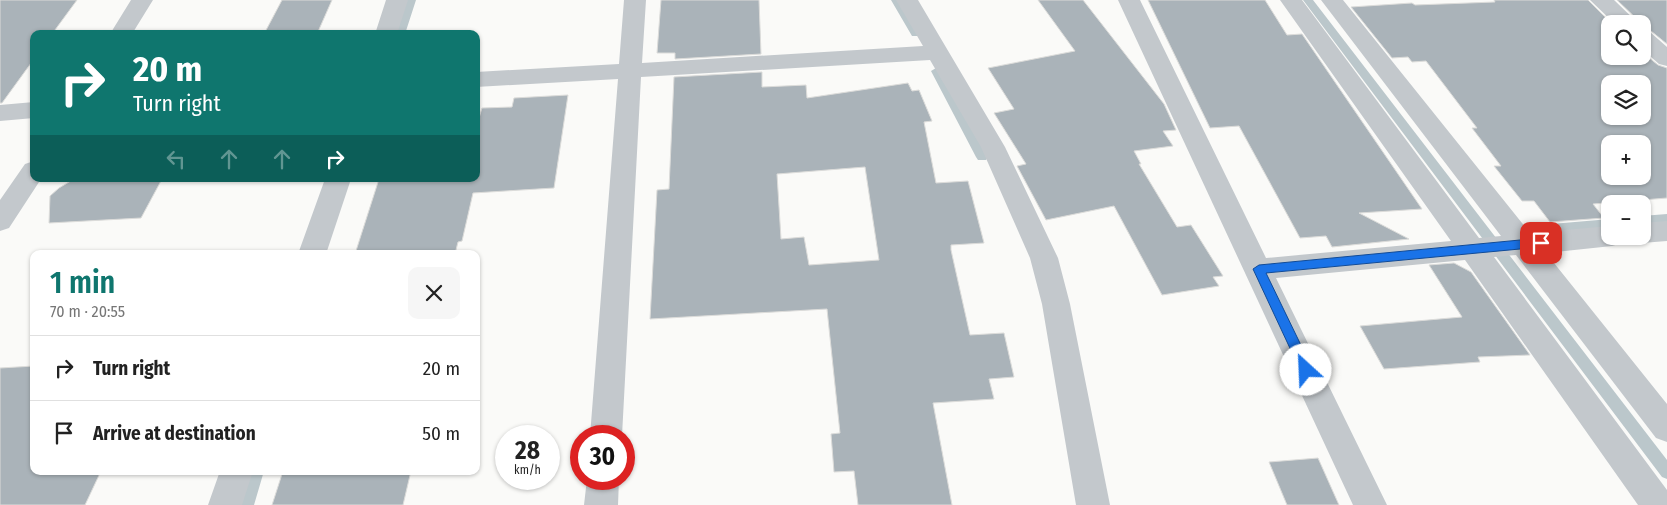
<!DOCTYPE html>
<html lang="en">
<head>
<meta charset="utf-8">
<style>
	:root { --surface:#fff; --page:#f6f6f6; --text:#222; --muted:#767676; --line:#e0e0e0; --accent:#0f766e }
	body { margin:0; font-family:"Fira Sans Condensed",sans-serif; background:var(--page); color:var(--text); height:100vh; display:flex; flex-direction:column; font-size:19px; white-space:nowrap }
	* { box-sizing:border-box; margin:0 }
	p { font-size:16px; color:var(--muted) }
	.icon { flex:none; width:28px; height:28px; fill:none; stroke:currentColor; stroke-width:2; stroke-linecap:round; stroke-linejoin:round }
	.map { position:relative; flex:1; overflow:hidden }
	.side { position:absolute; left:30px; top:250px; width:450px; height:225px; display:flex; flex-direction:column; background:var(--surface); border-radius:10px; box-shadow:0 1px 4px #0004 }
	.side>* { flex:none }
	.top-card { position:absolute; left:30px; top:30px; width:450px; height:152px; border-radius:10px; box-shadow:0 1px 4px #0004; background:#0f766e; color:#fff; overflow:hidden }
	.buttons { position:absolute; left:1601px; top:15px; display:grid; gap:10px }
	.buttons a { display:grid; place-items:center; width:50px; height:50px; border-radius:10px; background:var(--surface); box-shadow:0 1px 4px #0004; font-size:25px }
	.speed { position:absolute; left:495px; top:425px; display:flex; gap:10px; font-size:25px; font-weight:700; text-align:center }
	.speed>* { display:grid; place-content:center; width:65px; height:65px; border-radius:50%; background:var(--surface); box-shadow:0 1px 4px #0004; line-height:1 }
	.speed small { font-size:12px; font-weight:400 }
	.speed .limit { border:8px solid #d22; background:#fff; color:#111 }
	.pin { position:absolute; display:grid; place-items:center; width:42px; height:42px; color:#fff; margin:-21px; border-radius:10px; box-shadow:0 2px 8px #0006 }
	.me { position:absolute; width:55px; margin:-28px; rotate:335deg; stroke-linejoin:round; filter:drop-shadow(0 0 4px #0008) }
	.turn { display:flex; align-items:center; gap:18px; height:105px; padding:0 20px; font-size:22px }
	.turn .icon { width:65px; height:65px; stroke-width:2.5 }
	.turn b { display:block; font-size:35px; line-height:42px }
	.lanes { display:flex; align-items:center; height:48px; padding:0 20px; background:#0003; justify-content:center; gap:25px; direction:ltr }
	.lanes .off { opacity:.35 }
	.round { display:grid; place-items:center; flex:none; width:52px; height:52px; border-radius:10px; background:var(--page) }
	.overview { display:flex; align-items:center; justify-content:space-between; height:85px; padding:0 20px }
	h1 { font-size:30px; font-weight:600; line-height:38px; color:var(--accent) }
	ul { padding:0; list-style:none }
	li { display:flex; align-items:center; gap:15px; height:65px; padding:0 20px; border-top:1px solid var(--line) }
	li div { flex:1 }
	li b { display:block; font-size:19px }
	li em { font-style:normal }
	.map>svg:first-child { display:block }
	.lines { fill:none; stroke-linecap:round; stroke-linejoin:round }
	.stream { fill:#bbc7cb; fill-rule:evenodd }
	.building { fill:#aab3b9; stroke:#dcdcda; fill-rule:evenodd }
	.minor { fill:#c3c8cc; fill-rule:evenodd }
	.route { fill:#1a73e8; stroke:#114b97 }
</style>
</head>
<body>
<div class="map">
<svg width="1667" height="505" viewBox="0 0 1667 505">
	<rect width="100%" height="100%" fill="#fafaf8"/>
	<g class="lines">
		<path class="stream" d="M406,0H416L405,34H395Z
			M891,0H901L921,34L920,36H912Z
			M1303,0H1313L1667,460V479L1662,477Z
			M936,68L941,71L988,157L986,160H978L976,157L931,71Z
			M1667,214V222L1642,225V216Z
			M1610,219V229L1528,236L1524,234L1522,231L1524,228L1528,226Z
			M249,471H264L254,505H238Z"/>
	</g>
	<path class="building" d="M0,0H77L52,34H34V59L2,103H0Z
		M282,0H332L317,34H264Z
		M661,0H759L761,54L675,59V53H657Z
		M1038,0H1083L1164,104L1176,130L1163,131L1173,146L1134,151L1141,164H1139L1177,227L1191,225L1223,276L1213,277L1219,286L1162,295L1114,206L1046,220L1017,166L1026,164L994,113L1014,109L988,68L1075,51Z
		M1148,0H1265L1287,35L1302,34L1422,209L1359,213L1409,239L1332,247L1326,236L1300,238L1239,126L1210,128Z
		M1494,0H1588L1612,24H1610V56H1642V52L1658,65L1667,68V198L1593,204L1604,218L1550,222L1534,201H1522L1494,166H1501L1472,128H1477L1426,61L1412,62L1408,57L1392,58L1351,7L1412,3L1415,5L1495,2ZM1610,84H1642V116H1610ZM1610,144H1642V176H1610Z
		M1617,0H1667V44L1651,31L1642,28V24Z
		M762,72V87L806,85L807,98L908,83L912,91L919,90L932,121L924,122L936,183L968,181L984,243L951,245V250L970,335L1004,333L1014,377L989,379L994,399L933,403L952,505H858L854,471L834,472L831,434L840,433L827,309L650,319L657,190L669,189L674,77ZM865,167L879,260L809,265L804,237L781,239L777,174Z
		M568,95L554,188L473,193L462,241L458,242L455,254H355L379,179H476V128L482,108L512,107L514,98Z
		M74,179H162L141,218L49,223L50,196L59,188Z
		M1454,263L1471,272L1530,355L1478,357L1480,362L1384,369L1360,326L1462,317L1429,265Z
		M34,366V471H101L85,505H0V368Z
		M1318,458L1339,505H1287L1269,462Z
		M283,471H411L403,505H272Z"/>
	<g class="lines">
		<path class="minor" d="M131,0H153L132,34H110Z
			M386,0H408L397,34H375Z
			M624,0H646L642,63L923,46L896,0H918L1005,147L1058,258L1070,304L1110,505H1076L1042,304L1030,258L981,147L930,60L641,77L622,436H590L618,79L476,87V72L619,64Z
			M1118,0H1140L1266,258L1451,241L1280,0H1302L1479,238L1501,236L1321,0H1343L1530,233L1610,226V236H1625L1622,243L1612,246L1546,253L1667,404V442L1656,438L1516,255L1494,257L1667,490V505H1638L1465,260L1276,278L1387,505H1353Z
			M1590,0H1614L1639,24H1615Z
			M1642,30L1650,32L1667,47V66L1659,64L1642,49Z
			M34,102V118L0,121V105Z
			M34,161V179H41L9,228L0,231V200L25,164Z
			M325,179H351L326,254H298Z
			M1667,221V241L1642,243L1632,240L1630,236H1642V223Z
			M220,471H253L242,505H208Z
			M587,479H619L618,505H584Z"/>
	</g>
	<path class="route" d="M1541,238L1547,243L1541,247L1266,273L1313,370L1311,374L1306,375L1302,374L1253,269L1259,265Z"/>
</svg>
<div class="buttons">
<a><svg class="icon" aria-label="search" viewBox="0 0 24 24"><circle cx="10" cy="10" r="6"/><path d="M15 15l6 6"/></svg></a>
<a><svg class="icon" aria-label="layers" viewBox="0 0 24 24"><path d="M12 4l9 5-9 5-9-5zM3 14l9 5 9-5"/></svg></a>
<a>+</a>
<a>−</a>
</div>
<div class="speed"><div>28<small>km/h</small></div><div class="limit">30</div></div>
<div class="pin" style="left:1541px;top:243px;background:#d93025"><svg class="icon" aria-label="arrive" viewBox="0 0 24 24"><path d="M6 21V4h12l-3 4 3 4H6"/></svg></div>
<svg class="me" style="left:1306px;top:370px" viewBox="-20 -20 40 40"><circle r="19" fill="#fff"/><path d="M0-13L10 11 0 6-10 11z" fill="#1a73e8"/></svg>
<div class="top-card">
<div class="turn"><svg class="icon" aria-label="right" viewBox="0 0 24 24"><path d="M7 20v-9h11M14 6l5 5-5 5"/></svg><div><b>20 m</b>Turn right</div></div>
<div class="lanes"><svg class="icon off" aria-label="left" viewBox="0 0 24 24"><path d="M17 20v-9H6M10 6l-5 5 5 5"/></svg><svg class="icon off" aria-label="ahead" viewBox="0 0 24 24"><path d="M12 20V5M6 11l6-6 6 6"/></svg><svg class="icon off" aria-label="ahead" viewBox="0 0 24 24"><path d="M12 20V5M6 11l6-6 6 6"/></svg><svg class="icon" aria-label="right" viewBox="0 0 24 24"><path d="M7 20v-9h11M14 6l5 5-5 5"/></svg></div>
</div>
<section class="side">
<div class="overview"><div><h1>1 min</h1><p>70 m · 20:55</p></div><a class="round"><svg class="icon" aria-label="close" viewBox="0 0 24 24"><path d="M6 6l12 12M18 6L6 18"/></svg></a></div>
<ul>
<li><svg class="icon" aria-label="right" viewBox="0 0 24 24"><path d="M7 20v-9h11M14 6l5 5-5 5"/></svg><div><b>Turn right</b></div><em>20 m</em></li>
<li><svg class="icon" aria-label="arrive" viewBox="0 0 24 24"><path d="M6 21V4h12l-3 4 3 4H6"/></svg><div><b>Arrive at destination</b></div><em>50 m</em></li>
</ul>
</section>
</div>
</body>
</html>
